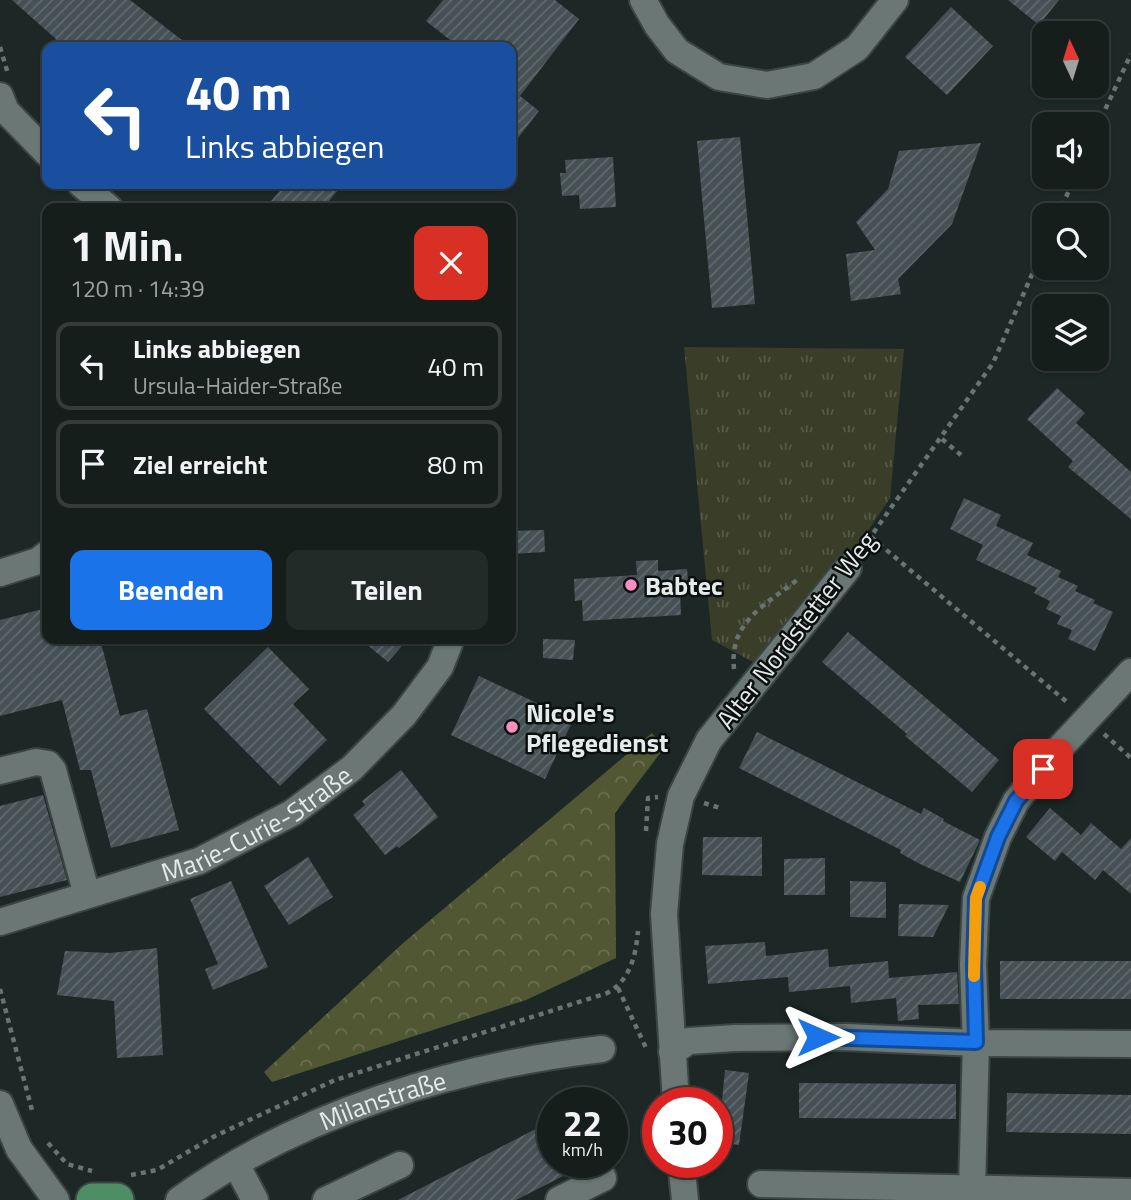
<!DOCTYPE html>
<html lang="de">
<head>
<meta charset="utf-8">
<style>
	:root { --surface:#161e1c; --page:#232b29; --text:#f1f3f6; --muted:#9ea2a3; --line:#353c3b; --accent:#1a73e8 }
	body { margin:0; font-family:"Titillium Web",sans-serif; background:var(--page); color:var(--text); height:100vh; display:flex; flex-direction:column; font-size:26px; white-space:nowrap }
	* { box-sizing:border-box; margin:0 }
	p { font-size:23px; color:var(--muted) }
	.icon { flex:none; width:38px; height:38px; fill:none; stroke:currentColor; stroke-width:2; stroke-linecap:round; stroke-linejoin:round }
	.map { position:relative; flex:1; overflow:hidden }
	.panel { position:absolute; left:42px; top:203px; width:474px; height:441px; display:flex; flex-direction:column; background:var(--surface); border-radius:14px; box-shadow:0 2px 5px #0004,0 0 0 2px var(--line) }
	.panel>* { flex:none }
	.top-card { position:absolute; left:42px; top:42px; width:474px; height:147px; border-radius:14px; box-shadow:0 2px 5px #0004,0 0 0 2px var(--line); background:#1a4fa0; color:#fff; overflow:hidden }
	.needle { width:46px; rotate:356deg }
	.tools { position:absolute; left:1032px; top:21px; display:grid; gap:14px }
	.tools a { display:grid; place-items:center; width:77px; height:77px; border-radius:14px; background:var(--surface); box-shadow:0 2px 5px #0004,0 0 0 2px var(--line); font-size:35px }
	.speed { position:absolute; left:537px; top:1087px; display:flex; gap:14px; font-size:35px; font-weight:700; text-align:center }
	.speed>* { display:grid; place-content:center; width:91px; height:91px; border-radius:50%; background:var(--surface); box-shadow:0 2px 5px #0004,0 0 0 2px var(--line); line-height:1 }
	.speed small { font-size:18px; font-weight:400 }
	.speed .limit { border:10px solid #d22; background:#fff; color:#111 }
	.pin { position:absolute; display:grid; place-items:center; width:60px; height:60px; color:#fff; margin:-30px; border-radius:14px; box-shadow:0 4px 10px #0006 }
	.me { position:absolute; width:77px; margin:-38px; rotate:90deg; stroke-linejoin:round; filter:drop-shadow(0 0 5px #0008) }
	.turn { display:flex; align-items:center; gap:24px; height:147px; padding:0 28px; font-size:32px }
	.turn .icon { width:91px; height:91px; stroke-width:2.5 }
	.turn b { display:block; font-size:49px; line-height:60px }
	.round { display:grid; place-items:center; flex:none; width:74px; height:74px; border-radius:14px; background:var(--page) }
	.overview { display:flex; align-items:center; justify-content:space-between; height:119px; padding:0 28px }
	h1 { font-size:42px; font-weight:700; line-height:52px }
	.action { display:flex; gap:14px; margin-top:auto; padding:14px 28px }
	.action a { flex:1; height:80px; border-radius:14px; background:var(--accent); color:#fff; font-size:28px; font-weight:700; line-height:80px; text-align:center }
	.action a+a { background:var(--page); color:var(--text) }
	ul { padding:0; list-style:none }
	li { display:flex; align-items:center; gap:21px; height:88px; margin:0 14px 10px; padding:0 14px; border:4px solid var(--line); border-radius:14px }
	li div { flex:1 }
	li b { display:block; font-size:26px }
	li em { font-style:normal }
	.map>svg:first-child { display:block }
	.forest { fill:url(#forest-crowns) }
	.park { fill:url(#park-tufts) }
	.building { fill:url(#building-hatch) }
	.lines { fill:none; stroke-linecap:round; stroke-linejoin:round }
	.minor-casing { stroke:#3c4544; stroke-width:30 }
	.major-casing { stroke:#3c4544; stroke-width:37 }
	.path { stroke:#697371; stroke-width:4.5; stroke-dasharray:5 5; stroke-linecap:butt }
	.minor { stroke:#6a7774; stroke-width:26 }
	.major { stroke:#4e8e64; stroke-width:33 }
	.route-casing { stroke:#114b97; stroke-width:18 }
	.route { stroke:#1a73e8; stroke-width:12 }
	.slow { stroke:#f59e0b; stroke-width:12 }
	.poi-dot { fill:#fd8ebf; stroke:#0b100f; stroke-width:2.5 }
	.labels { text-anchor:middle; dominant-baseline:central; stroke-width:5; stroke-linejoin:round; paint-order:stroke }
	.poi-label { font-size:26px; font-weight:bold; fill:#e4ebea; stroke:#0b100f; text-anchor:start }
	.street-label { font-size:26px; fill:#e4ebea; stroke:#0b100f }
</style>
</head>
<body>
<div class="map">
<svg width="1131" height="1200" viewBox="0 0 1131 1200">
	<defs>
		<pattern id="forest-crowns" width="20" height="18" patternUnits="userSpaceOnUse" patternTransform="scale(1.75)"><rect width="20" height="18" fill="#505732"/><path d="M2 6a3 3 0 1 1 6 0M12 15a3 3 0 1 1 6 0" fill="none" stroke="#696f50"/></pattern>
		<pattern id="park-tufts" width="24" height="20" patternUnits="userSpaceOnUse" patternTransform="scale(1.75)"><rect width="24" height="20" fill="#3a3e29"/><path d="M3 7l-1-3M5 7V3M7 7l1-3M15 17l-1-3M17 17v-4M19 17l1-3" fill="none" stroke="#565a48"/></pattern>
		<pattern id="building-hatch" width="6" height="6" patternUnits="userSpaceOnUse" patternTransform="scale(1.75)"><rect width="6" height="6" fill="#465155"/><path d="M-1 1l2-2M0 6l6-6M5 7l2-2" fill="none" stroke="#616a6e"/></pattern>
	</defs>
	<rect width="100%" height="100%" fill="#1d2826"/>
	<path class="forest" d="M652,733L664,748L615,813L616,958L526,1000L272,1082L264,1072L402,944Z"/>
	<path class="park" d="M684,347L904,349L890,498L848,561L757,664L712,640Z"/>
	<path class="building" d="M12,0H130L191,47H49L56,39Z
		M443,0H555L579,19L520,96L539,111L511,147V47H459L426,21Z
		M1008,0H1059L1039,25Z
		M951,7L993,46L947,95L905,57Z
		M740,137L755,304L712,308L697,141Z
		M981,143L952,224L898,279L901,294L851,301L846,254L875,250L856,222L888,189L899,151Z
		M613,157L616,207L580,209L579,195L562,196L560,173H566L565,160Z
		M286,184H343L323,208H265Z
		M1057,388L1085,413L1076,423L1131,472V519L1068,467L1073,461L1027,419Z
		M964,498L1001,515L996,526L1033,543L1027,555L1061,571L1058,577L1078,586L1075,591L1095,600L1093,603L1113,612L1095,651L1068,639L1072,630L1057,624L1061,616L1046,609L1050,601L1034,593L1037,588L976,560L983,545L950,529Z
		M544,530L545,552L511,554V531Z
		M658,560V571L687,569L689,591L680,592L681,615L583,621L582,600L575,601L574,579L637,575L636,561Z
		M47,608V639H100L120,716L147,709L179,830L111,848L91,770H80L62,700L0,716V620Z
		M848,632L999,760L972,792L905,736L907,734L822,662Z
		M360,639H408L388,662Z
		M543,639L575,640L573,660L543,658Z
		M268,647L309,689L293,704L327,740L280,786L204,709Z
		M479,676L573,720L545,779L451,735Z
		M757,732L921,814L924,808L944,819L943,821L980,840L960,882L920,864L900,853L901,850L739,768Z
		M401,770L438,817L399,848L397,846L385,855L353,815L365,805L362,801Z
		M43,795L67,880L0,897V806Z
		M1050,808L1081,835L1091,823L1121,849L1131,838V894L1103,870L1095,880L1062,852L1055,861L1026,837Z
		M703,837H762V876L702,875Z
		M308,857L333,897L289,925L264,886Z
		M825,858V895H784V859Z
		M231,881L268,967L213,990L205,969L218,964L190,899Z
		M850,881L886,882V918L850,917Z
		M899,904L949,905L933,937L898,936Z
		M765,942L766,956L828,949L829,967L888,961L889,978L957,972L959,1004L918,1005L919,1019L898,1021L896,998L851,1003L850,986L789,992L788,977L708,984L705,946Z
		M157,948L163,1055L117,1058L114,1001L57,995L65,951L110,953Z
		M1000,961H1131V999H1000Z
		M725,1070L749,1073L739,1145L718,1142Z
		M799,1083L956,1084V1119L799,1118Z
		M1007,1093L1131,1095V1134L1006,1132Z
		M553,1120V1162H581V1167L516,1200H398Z"/>
	<g class="lines">
		<defs>
			<g id="minor">
				<path d="M643,0L657,25L677,51L719,77L767,85L814,76L857,48L895,0"/>
				<path d="M0,96L6,111L47,153"/>
				<path d="M81,184L109,208"/>
				<path d="M0,573L38,561L47,554"/>
				<path d="M0,771L36,762L48,764L53,770L87,895"/>
				<path id="s1" d="M0,922L199,861L292,813L352,768L404,715L440,667L451,639"/>
				<path d="M672,1052L689,1041L735,1038L846,1037L976,1043L1131,1044"/>
				<path d="M676,1102L664,914L670,844L681,796L709,740L848,568"/>
				<path d="M0,1104L19,1149L56,1200"/>
				<path d="M681,1162L685,1200"/>
				<path d="M236,1164L255,1200"/>
				<path d="M761,1184L1131,1192"/>
				<path d="M972,1189L976,1043L973,965L976,898L998,837L1016,801L1058,750L1131,672"/>
				<path id="s2" d="M179,1200C300,1113 456,1066 602,1049"/>
				<path d="M326,1200L400,1165"/>
				<path d="M559,1200L603,1178L596,1162"/>
			</g>
			<path id="major" d="M93,1200H117"/>
		</defs>
		<use href="#minor" class="minor-casing"/>
		<use href="#major" class="major-casing"/>
		<path class="path" d="M0,47L8,74
			M1097,127L1131,54
			M1058,215L1075,177
			M942,439L961,455
			M871,537L1068,703
			M862,549L993,363L1045,245
			M734,669C729,622 764,606 797,580
			M1104,734L1131,758
			M704,803L720,808
			M646,831L648,798L658,797
			M618,988L647,1050
			M0,989L33,1114
			M48,1143L67,1164L92,1171
			M131,1175L157,1170L215,1136L335,1080L607,993C630,981 636,955 638,931"/>
		<use href="#minor" class="minor"/>
		<use href="#major" class="major"/>
	</g>
	<g class="lines">
		<defs>
			<path id="route" d="M818,1037L976,1042L974,965L976,898L998,837L1016,801L1043,769"/>
		</defs>
		<use href="#route" class="route-casing"/>
		<use href="#route" class="route"/>
		<path class="slow" d="M974,976L976,898L980,887"/>
	</g>
	<g class="poi-dot">
		<circle cx="631" cy="585" r="7"/>
		<circle cx="512" cy="727" r="7"/>
	</g>
	<g class="labels">
		<g class="poi-label">
			<text x="645" y="585">Babtec</text>
			<text x="526" y="712">Nicole's<tspan x="526" dy="30">Pflegedienst</tspan></text>
		</g>
		<g class="street-label">
			<text transform="translate(796 630) rotate(-52)">Alter Nordstetter Weg</text>
			<text stroke="none"><textPath href="#s1" startOffset="276">Marie-Curie-Straße</textPath></text>
			<text stroke="none"><textPath href="#s2" startOffset="228">Milanstraße</textPath></text>
		</g>
	</g>
</svg>
<div class="tools">
<a><svg class="needle" viewBox="-14 -14 28 28"><path d="M0-13l5 13h-10z" fill="#e53935"/><path d="M0 13l5-13h-10z" fill="#9ea2a3"/></svg></a>
<a><svg class="icon" aria-label="sound" viewBox="0 0 24 24"><path d="M4 9h4l5-4v14l-5-4H4zM17 9q2 3 0 6"/></svg></a>
<a><svg class="icon" aria-label="search" viewBox="0 0 24 24"><circle cx="10" cy="10" r="6"/><path d="M15 15l6 6"/></svg></a>
<a><svg class="icon" aria-label="layers" viewBox="0 0 24 24"><path d="M12 4l9 5-9 5-9-5zM3 14l9 5 9-5"/></svg></a>
</div>
<div class="speed"><div>22<small>km/h</small></div><div class="limit">30</div></div>
<div class="pin" style="left:1043px;top:769px;background:#d93025"><svg class="icon" aria-label="arrive" viewBox="0 0 24 24"><path d="M6 21V4h12l-3 4 3 4H6"/></svg></div>
<svg class="me" style="left:818px;top:1037px" viewBox="-20 -20 40 40"><path d="M0-17L14 15 0 8-14 15z" fill="#1a73e8" stroke="#fff" stroke-width="4"/></svg>
<div class="top-card">
<div class="turn"><svg class="icon" aria-label="left" viewBox="0 0 24 24"><path d="M17 20v-9H6M10 6l-5 5 5 5"/></svg><div><b>40 m</b>Links abbiegen</div></div>
</div>
<section class="panel">
<div class="overview"><div><h1>1 Min.</h1><p>120 m · 14:39</p></div><a class="round" style="background:#d93025;color:#fff"><svg class="icon" aria-label="close" viewBox="0 0 24 24"><path d="M6 6l12 12M18 6L6 18"/></svg></a></div>
<ul>
<li><svg class="icon" aria-label="left" viewBox="0 0 24 24"><path d="M17 20v-9H6M10 6l-5 5 5 5"/></svg><div><b>Links abbiegen</b><p>Ursula-Haider-Straße</p></div><em>40 m</em></li>
<li><svg class="icon" aria-label="arrive" viewBox="0 0 24 24"><path d="M6 21V4h12l-3 4 3 4H6"/></svg><div><b>Ziel erreicht</b></div><em>80 m</em></li>
</ul>
<div class="action"><a>Beenden</a><a>Teilen</a></div>
</section>
</div>
</body>
</html>
